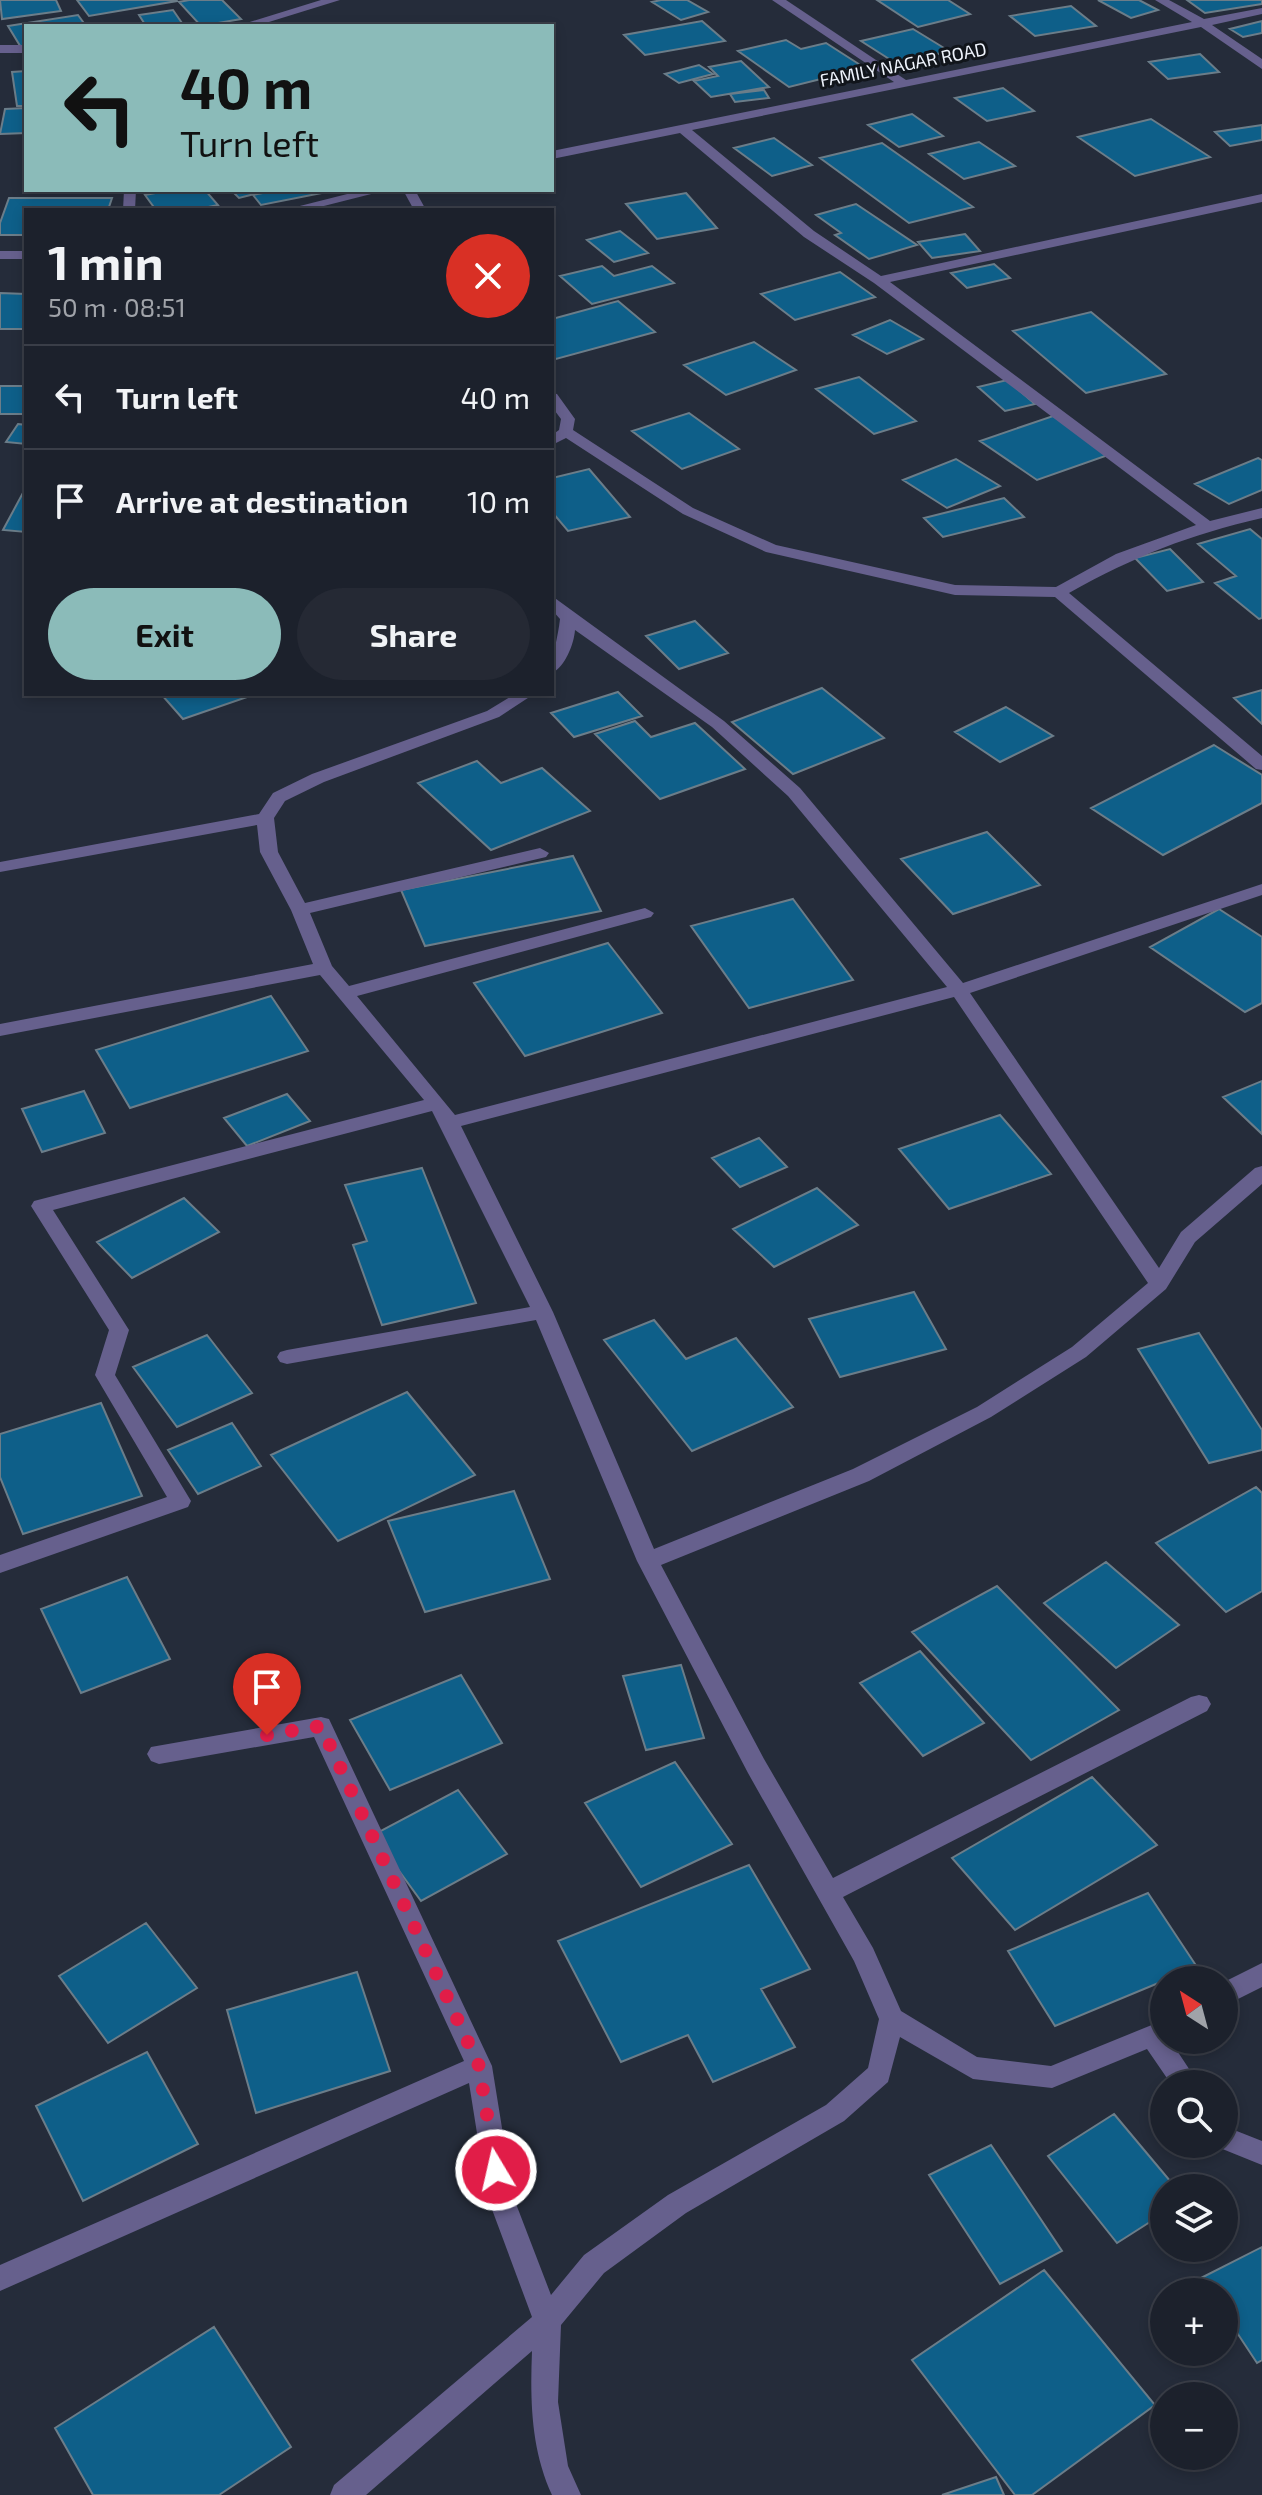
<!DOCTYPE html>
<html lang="en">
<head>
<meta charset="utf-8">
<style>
	:root { --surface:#1c212c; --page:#252934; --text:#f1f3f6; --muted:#a0a3a9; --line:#3a3e48; --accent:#8bbbb9 }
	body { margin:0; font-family:"Exo 2",sans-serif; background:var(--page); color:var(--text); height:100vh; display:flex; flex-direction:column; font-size:30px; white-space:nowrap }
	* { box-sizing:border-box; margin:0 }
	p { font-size:26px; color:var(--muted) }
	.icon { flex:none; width:44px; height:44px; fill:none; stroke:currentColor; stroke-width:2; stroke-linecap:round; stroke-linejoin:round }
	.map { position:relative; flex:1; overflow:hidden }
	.drawer { position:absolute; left:24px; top:208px; width:530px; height:488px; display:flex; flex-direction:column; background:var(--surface); border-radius:0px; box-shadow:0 4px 12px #0003,0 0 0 2px var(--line) }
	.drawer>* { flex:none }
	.banner { position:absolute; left:24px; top:24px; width:530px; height:168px; border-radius:0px; box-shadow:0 4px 12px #0003,0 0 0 2px var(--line); background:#8bbbb9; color:#111; overflow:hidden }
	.needle { width:52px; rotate:324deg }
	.fabs { position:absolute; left:1150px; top:1966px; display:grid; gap:16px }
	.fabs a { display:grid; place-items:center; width:88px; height:88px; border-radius:50%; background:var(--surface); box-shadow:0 4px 12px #0003,0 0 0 2px var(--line); font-size:40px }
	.pin { position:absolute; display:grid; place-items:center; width:68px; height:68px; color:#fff; margin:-82px -34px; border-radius:50% 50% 50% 0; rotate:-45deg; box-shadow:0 0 8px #0007 }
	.pin .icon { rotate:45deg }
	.me { position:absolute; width:88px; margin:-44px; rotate:351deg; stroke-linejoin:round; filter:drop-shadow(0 0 6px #0008) }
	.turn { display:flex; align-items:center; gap:28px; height:168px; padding:0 24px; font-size:36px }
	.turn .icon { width:104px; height:104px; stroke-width:2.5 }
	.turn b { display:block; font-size:56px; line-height:68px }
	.round { display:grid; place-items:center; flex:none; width:84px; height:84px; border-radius:42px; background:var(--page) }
	.overview { display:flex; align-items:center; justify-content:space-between; height:136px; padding:0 24px }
	h1 { font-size:48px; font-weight:700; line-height:60px }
	.button { display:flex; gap:16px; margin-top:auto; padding:16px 24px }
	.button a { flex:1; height:92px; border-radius:48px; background:var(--accent); color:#111; font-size:32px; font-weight:700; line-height:92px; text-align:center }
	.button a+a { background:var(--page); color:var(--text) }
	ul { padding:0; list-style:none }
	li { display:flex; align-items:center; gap:24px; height:104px; padding:0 24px; border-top:2px solid var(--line) }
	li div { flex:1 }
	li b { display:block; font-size:30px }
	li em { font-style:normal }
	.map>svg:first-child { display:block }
	.building { fill:#0e5f89; stroke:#6b7d89; stroke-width:2 }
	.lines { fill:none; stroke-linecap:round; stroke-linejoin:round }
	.minor { fill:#66608d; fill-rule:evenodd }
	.route { stroke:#e11d48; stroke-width:14; stroke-dasharray:0 25.2 }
	.labels { text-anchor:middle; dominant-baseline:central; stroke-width:6; stroke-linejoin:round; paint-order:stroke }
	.far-street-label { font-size:18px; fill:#eff4fd; stroke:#11151b }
</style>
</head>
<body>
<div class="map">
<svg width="1262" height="2495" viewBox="0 0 1262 2495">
	<rect width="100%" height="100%" fill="#252c3a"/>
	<path class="building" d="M0,0H56L61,11L2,19Z
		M77,0H176L177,1L89,16Z
		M189,0H222L241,19L201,26L179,2Z
		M661,0H687L708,12L681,20L652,2Z
		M877,0H948L970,14L918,27Z
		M1098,0H1139L1158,10L1131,18Z
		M1187,0H1262V4L1205,13Z
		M1071,6L1096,26L1035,36L1010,16Z
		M173,10L184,26H146L139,15Z
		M78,15L86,26H26V48L22,49L8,26Z
		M702,21L725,41L645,55L624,35Z
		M1262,21V33L1243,37L1230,29Z
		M913,29L949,51L897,64L861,41Z
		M786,40L801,49L826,43L865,68L789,87L738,51Z
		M1200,54L1219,72L1168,79L1149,62Z
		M741,61L769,87L711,97L694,81L718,76L709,67Z
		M699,65L713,74L679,83L665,74Z
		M26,71V106H17L12,72Z
		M1003,88L1034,111L987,121L955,98Z
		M764,90L769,98L735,102L730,94Z
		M26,108V133L0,134L5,109Z
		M912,114L943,136L899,147L868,125Z
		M1151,119L1210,157L1135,176L1078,137Z
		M1262,125V140L1230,146L1215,132Z
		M774,138L812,165L772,176L734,148Z
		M979,142L1015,166L964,179L929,154Z
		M882,143L973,207L909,223L820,158Z
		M171,190H205L218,205L194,210H156L145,195Z
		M231,190H270L239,198Z
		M278,190H337L261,205L253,195Z
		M686,193L717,228L657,239L626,204Z
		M9,198H112L108,210H26V235H0V223Z
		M856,204L917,245L869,259L835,235L841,233L816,215Z
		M620,231L648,253L614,262L587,240Z
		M965,234L980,251L932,258L918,242Z
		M994,264L1010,278L967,288L951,273Z
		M602,266L614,276L652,266L674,283L592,304L560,276Z
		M840,272L875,297L795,320L761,294Z
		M0,293L26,294V329H0Z
		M618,301L655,332L556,359L552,355V319Z
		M1091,312L1166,374L1086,393L1013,331Z
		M890,320L923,339L887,354L853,335Z
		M754,342L796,370L726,395L684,365Z
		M859,377L916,421L874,434L816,389Z
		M1007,380L1035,404L1005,411L978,387Z
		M0,386H26L24,414H0Z
		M689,413L739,449L682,469L632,431Z
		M1053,416L1111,454L1037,480L980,441Z
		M18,424L26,425V444L6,442Z
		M1258,458L1262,460V490L1229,504L1195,484Z
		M956,459L1000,486L947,508L903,480Z
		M589,469L630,517L568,531L552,512V478Z
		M25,489L26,532L3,530Z
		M1004,498L1024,517L943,537L924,518Z
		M1250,529L1262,539V618L1259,619L1215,583L1236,576L1198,544Z
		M1170,549L1203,582L1167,591L1135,558Z
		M695,621L728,653L679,669L646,636Z
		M822,688L884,738L793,774L732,722Z
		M1262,690V724L1234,698Z
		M618,692L642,716L574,737L551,713Z
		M161,694H256L183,719Z
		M1006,707L1053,736L1000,762L955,732Z
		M635,721L651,737L695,723L745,769L660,799L595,734Z
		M1214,745L1262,775V803L1163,855L1091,808Z
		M477,761L501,783L542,768L590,811L491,850L418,783Z
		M987,832L1040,885L953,914L901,859Z
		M573,856L601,911L425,946L401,890Z
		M793,899L853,980L749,1008L691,926Z
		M1219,909L1262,937V1003L1245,1012L1150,947Z
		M608,943L662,1013L525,1056L474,983Z
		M271,996L308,1051L130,1108L96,1050Z
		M1262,1081V1134L1223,1097Z
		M84,1091L105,1133L42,1152L22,1109Z
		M287,1094L310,1121L247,1146L224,1118Z
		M1000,1115L1051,1174L949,1209L899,1149Z
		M759,1138L787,1167L740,1187L712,1158Z
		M422,1168L476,1303L382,1325L353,1245L367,1241L345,1185Z
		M817,1188L858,1225L774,1267L733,1229Z
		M184,1198L219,1232L132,1278L97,1242Z
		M914,1292L946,1349L840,1377L809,1319Z
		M654,1320L686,1359L736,1338L793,1407L692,1451L604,1340Z
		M1199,1333L1262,1430V1450L1209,1463L1138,1349Z
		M207,1335L252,1393L177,1427L133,1367Z
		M407,1392L475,1475L338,1541L271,1455Z
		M101,1403L142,1496L23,1534L0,1477V1434Z
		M232,1423L261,1466L198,1494L168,1450Z
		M1256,1487L1262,1493V1591L1226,1612L1156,1543Z
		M514,1491L550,1579L425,1612L388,1521Z
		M1106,1562L1179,1625L1116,1668L1044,1603Z
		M127,1577L170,1659L81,1693L41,1609Z
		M997,1586L1119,1710L1031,1760L912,1632Z
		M920,1651L984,1723L923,1756L860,1683Z
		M681,1665L704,1738L646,1750L623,1676Z
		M461,1675L502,1743L390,1790L350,1720Z
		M675,1762L732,1844L641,1887L585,1803Z
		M1092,1777L1157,1845L1015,1930L952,1858Z
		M458,1790L507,1854L421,1901L373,1835Z
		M749,1865L810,1969L761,1989L795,2047L713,2082L688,2035L621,2062L558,1941Z
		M1148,1893L1197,1967L1055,2026L1008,1951Z
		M146,1923L197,1988L108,2043L59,1976Z
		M357,1972L390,2071L256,2113L227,2010Z
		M147,2052L198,2144L83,2201L36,2106Z
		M1114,2114L1176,2188H1164V2213L1117,2243L1048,2156Z
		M991,2145L1062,2251L1000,2284L929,2175Z
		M1262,2247V2360L1257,2363L1224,2313V2292H1210L1201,2278Z
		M1044,2270L1155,2405L1032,2495H1015L912,2360Z
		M214,2327L291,2447L219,2495H93L55,2428Z
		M996,2477L1004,2495H942Z"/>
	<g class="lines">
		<path class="minor" d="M321,0H340L256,26H237Z
			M772,0H786L906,80L1192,22L1155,0H1169L1204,19L1262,8V14L1212,25L1262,59V69L1201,27L692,130L814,231L881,276L1262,194V202L890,282L1210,521L1262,508V518C1189,535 1135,556 1069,593L1262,756V770L1256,769L1055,597L955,595L766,552L683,514L566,438L552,445V435L559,430L561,419L552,407V393L557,394L575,419L573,430L693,508L776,545L955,585L1056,587L1116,554L1196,525L874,283L804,237L680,133L552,159V151L894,82Z
			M0,45H26V53H0Z
			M124,190H136L135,210H123Z
			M363,190H387L308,210H284Z
			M403,190H415L426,210H414Z
			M0,251H26V259H0Z
			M552,596L724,721L800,788L963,983L1262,884V895L970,993L1159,1268L1181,1232L1255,1168L1262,1166V1184L1195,1242L1166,1289L1086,1357L991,1417L869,1481L661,1565L764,1759L833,1878L1191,1697L1199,1695L1207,1697L1211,1704L1207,1711L843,1897L873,1948L901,2011L977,2057L1051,2066L1164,2020V2040H1170L1199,2084H1171L1147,2049L1052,2088L973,2079L900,2037L888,2082L844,2121L686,2213L604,2273L561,2325L558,2402L568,2466L581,2495H552C531,2449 530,2401 532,2351L366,2495H330L334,2485L532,2317L487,2196L469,2083L0,2291V2265L464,2061L314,1737L159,1764L151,1761L147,1754L151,1747L321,1717L329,1719L492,2066L513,2196L551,2295L584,2255L668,2195L826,2105L868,2068L879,2019L854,1961L748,1773L637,1561L536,1320L287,1364L280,1362L277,1357L280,1352L287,1350L530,1307L432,1111L53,1210L129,1330L115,1375L191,1501L188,1507L0,1573V1555L167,1497L95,1375L109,1330L31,1206L34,1201L424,1100L320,975L0,1036V1024L313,964L291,910L260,852L257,825L0,872V862L259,814L273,793L312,774L487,711L515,694H534L499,717L324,782L285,801L274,818L278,852L305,903L540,848L549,853L546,857L310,913L332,966L349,986L645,908L654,913L651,917L357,996L455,1115L947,987L788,796L712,727L575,630C574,644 565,667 552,673C552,654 558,638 560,619L552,610ZM954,997L1148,1283L1072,1347L977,1407L853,1469L654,1549L553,1312L461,1126Z
			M1262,1963V1987L1224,2006V1982Z
			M1224,2126L1262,2141V2165L1215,2146L1214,2144H1224Z"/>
	</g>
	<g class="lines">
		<path class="route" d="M267,1735L321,1726L479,2066L496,2170"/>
	</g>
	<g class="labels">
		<g class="far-street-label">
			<text transform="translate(903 64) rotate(-11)">FAMILY NAGAR ROAD</text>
		</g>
	</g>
</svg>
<div class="fabs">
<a><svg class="needle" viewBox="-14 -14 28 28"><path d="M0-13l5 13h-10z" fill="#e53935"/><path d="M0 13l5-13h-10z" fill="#a0a3a9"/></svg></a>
<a><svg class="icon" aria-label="search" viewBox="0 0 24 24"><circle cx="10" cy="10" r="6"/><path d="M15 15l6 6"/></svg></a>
<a><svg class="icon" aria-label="layers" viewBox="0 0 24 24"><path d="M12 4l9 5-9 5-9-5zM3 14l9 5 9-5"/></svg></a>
<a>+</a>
<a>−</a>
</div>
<div class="pin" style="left:267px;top:1735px;background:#d93025"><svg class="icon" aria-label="arrive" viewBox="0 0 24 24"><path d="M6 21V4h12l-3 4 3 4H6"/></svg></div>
<svg class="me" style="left:496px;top:2170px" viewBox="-20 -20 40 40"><circle r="17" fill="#e11d48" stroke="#fff" stroke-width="3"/><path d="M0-11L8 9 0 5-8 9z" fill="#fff"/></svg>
<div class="banner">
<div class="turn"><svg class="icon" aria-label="left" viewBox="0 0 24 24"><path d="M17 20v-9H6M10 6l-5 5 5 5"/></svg><div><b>40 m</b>Turn left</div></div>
</div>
<section class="drawer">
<div class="overview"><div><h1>1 min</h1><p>50 m · 08:51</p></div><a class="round" style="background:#d93025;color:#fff"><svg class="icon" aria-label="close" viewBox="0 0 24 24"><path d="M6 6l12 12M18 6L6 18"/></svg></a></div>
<ul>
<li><svg class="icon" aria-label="left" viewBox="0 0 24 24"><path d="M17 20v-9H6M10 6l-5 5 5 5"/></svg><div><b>Turn left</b></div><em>40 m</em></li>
<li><svg class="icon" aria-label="arrive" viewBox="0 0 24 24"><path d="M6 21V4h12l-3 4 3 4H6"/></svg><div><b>Arrive at destination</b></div><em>10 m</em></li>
</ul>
<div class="button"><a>Exit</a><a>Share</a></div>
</section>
</div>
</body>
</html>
